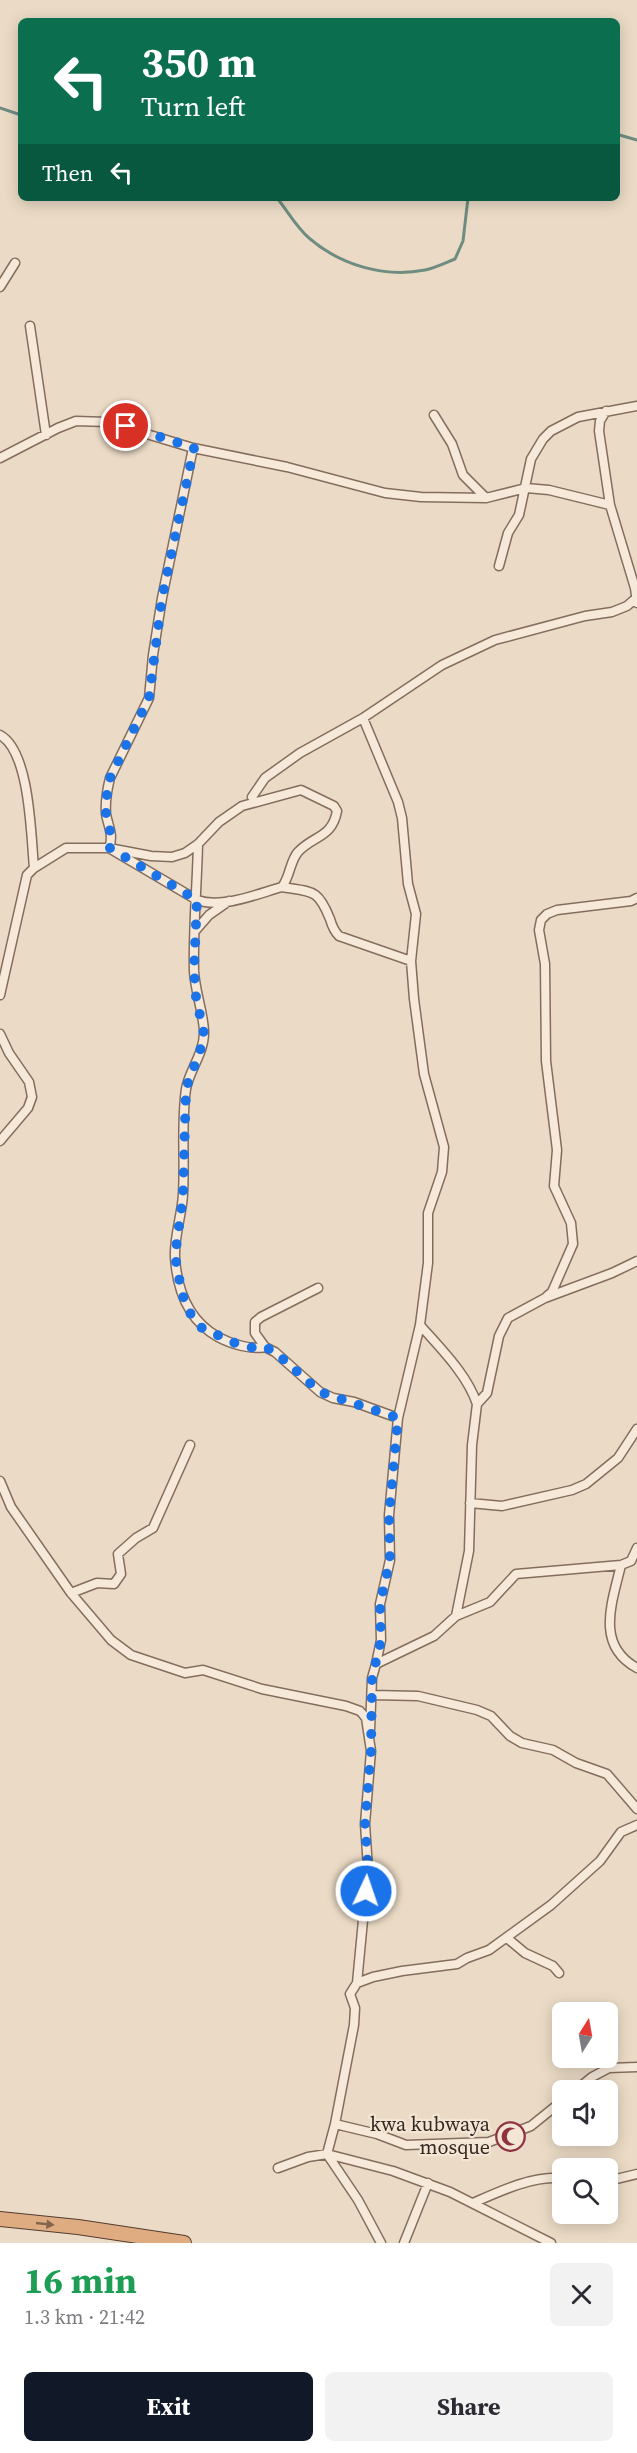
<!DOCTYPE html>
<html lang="en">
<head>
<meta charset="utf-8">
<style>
	:root { --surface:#fff; --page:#f2f2f3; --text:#2b2b33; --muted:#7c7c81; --accent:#111827 }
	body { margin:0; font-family:"Source Serif 4",serif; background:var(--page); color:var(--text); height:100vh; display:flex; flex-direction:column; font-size:22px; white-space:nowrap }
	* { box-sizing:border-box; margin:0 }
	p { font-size:20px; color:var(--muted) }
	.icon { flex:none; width:33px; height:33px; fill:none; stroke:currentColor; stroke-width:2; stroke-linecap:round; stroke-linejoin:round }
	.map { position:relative; height:2243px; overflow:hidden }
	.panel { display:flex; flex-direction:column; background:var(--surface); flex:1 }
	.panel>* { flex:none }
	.guide { position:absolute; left:18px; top:18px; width:602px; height:183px; border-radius:9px; box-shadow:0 3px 15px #0003; background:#0b6e4f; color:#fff; overflow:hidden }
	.needle { width:39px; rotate:11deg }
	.buttons { position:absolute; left:552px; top:2002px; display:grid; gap:12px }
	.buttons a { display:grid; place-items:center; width:66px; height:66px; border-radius:9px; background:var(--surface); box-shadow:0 3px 15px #0003; font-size:30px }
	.pin { position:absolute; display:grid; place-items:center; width:51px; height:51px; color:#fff; margin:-26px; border:3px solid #fff; border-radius:50%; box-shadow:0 2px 6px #0007 }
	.me { position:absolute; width:66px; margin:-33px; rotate:3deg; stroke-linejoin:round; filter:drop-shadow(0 0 4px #0008) }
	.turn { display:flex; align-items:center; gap:21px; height:126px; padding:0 24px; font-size:27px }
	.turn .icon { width:78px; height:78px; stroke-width:2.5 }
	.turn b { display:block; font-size:42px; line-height:51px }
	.then { display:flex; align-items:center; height:57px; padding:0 24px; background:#0003; gap:12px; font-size:22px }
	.round { display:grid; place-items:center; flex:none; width:63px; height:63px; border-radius:9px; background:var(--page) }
	.summary { display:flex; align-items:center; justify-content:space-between; height:102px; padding:0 24px }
	h1 { font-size:36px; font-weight:700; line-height:45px; color:#1e9e55 }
	.cta { display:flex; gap:12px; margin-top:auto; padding:12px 24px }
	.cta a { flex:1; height:69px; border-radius:9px; background:var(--accent); color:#fff; font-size:24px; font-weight:700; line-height:69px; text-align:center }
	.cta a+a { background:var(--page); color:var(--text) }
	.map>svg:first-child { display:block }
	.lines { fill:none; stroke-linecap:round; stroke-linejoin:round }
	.stream { stroke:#6f8c81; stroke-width:3 }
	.minor-casing { stroke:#856d5d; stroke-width:11 }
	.trunk-casing { stroke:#533c31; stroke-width:16 }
	.minor { stroke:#f6e9d9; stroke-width:8 }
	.trunk { stroke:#deac80; stroke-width:14 }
	.oneway { fill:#82634b }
	.route { stroke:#1a73e8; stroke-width:10; stroke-dasharray:0 18 }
	.labels { text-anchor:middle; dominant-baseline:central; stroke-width:4.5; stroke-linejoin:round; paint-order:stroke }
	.poi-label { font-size:20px; fill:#362720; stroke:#f3e6d5; text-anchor:end }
</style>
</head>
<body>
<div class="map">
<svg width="637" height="2243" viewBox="0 0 637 2243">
	<rect width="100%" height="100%" fill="#ebdbc6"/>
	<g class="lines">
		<path class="stream" d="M0,108L21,115
			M616,134L637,140
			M277,198C287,210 296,227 309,238C340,265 384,278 425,270C435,268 445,263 455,259L463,241L468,198"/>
		<defs>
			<path id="minor" d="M0,287L15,263
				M30,326L46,435
				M606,411L600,421L599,431L610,505L635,588L637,603
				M434,415L452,444L463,475L486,498
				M0,458L58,428L76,421L107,422L193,448L287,467L385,493L421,497L486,498L526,488L549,490L610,505
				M499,566L508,533L519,515L531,459L543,439L551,431L578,417L637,406
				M363,718L398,802L402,818L408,884L416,914L411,961L414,999L424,1074L444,1147L442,1172L428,1213V1263L420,1325C440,1348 467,1374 477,1404
				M0,735C30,751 31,836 34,868
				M252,797L265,778L300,753L363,718L442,665L495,640L585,616L612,612L627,606L636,598
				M198,844C197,886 193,929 194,971C195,992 204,1014 204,1033C204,1053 189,1071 186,1089C181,1123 185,1160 183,1194C182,1215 174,1236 175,1257C177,1291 188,1320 218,1337C231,1344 251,1350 265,1347
				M109,848C114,835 108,826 106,814C105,801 107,790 110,778L149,698L153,655L162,598L193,448
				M282,887C313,892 318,889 330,919C332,926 334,931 339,936L411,961
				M196,930L209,915L229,901
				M0,995L27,875L34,868L66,848H109L151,856L172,857L185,853L198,844L219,822L242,806L301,790L334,806L337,811C332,838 314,835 298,852C290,861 290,877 282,887C257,894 222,909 197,900L109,848
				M0,1034L9,1053L29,1082L32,1097L28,1108L0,1141
				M318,1288L261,1317L255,1322V1333L265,1347L275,1352L320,1392L333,1398L354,1402L398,1418
				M547,1296L552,1292L573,1244L571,1223L554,1186L557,1150L546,1061L545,964L539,930L541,920L547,914L557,910L631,901L637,898
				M0,1481L11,1507L71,1593L111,1640L131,1655L185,1673L203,1670L262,1689L346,1706L360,1711L366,1718L371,1751L365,1824L368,1868L357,1983L350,1994L355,2008L354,2025L335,2124L327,2154L358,2200L381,2243
				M470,1503L502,1506L572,1490L586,1484L618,1458L637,1429
				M621,1565C612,1603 595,1645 637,1668
				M71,1593L97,1583L114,1584L121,1574L118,1554L136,1538L153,1528L190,1445
				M456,1616L490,1602L516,1574L621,1565L631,1561L637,1548
				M376,1664L381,1640L380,1604L390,1560L389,1515L398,1418L420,1325
				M373,1695L418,1696L477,1710L491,1716L510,1736L522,1743L553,1750L576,1763L607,1774L637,1809
				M370,1730L372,1678L376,1664L434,1636L456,1616L469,1551L472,1445L477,1404L487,1393L499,1336L508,1318L545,1298L612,1273L637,1261
				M507,1938L525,1953L553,1966L559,1973
				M357,1983L373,1977L402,1971L457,1964L467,1958L489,1950L551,1905L600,1861L621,1832L637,1825
				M575,2091L592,2077L609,2068L637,2067
				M335,2124L377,2134L406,2145L489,2142L531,2126L562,2101
				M278,2168L308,2157L327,2154L393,2171L450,2192L551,2243
				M608,2181L637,2174
				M473,2203C500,2191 532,2176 562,2178
				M404,2243L428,2183"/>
			<path id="trunk" d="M0,2219L78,2227L184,2243"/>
		</defs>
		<use href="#minor" class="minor-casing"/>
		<use href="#trunk" class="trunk-casing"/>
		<use href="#minor" class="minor"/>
		<use href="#trunk" class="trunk"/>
	</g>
	<defs><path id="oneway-solid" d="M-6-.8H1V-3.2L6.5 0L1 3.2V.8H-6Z" transform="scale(1.5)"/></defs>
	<use class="oneway" href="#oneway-solid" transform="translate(45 2224) rotate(6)"/>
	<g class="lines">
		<path class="route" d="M126,426L194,448L162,598L149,698L110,778L106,800V815L112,839L110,848L197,900L194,970L196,997L204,1034L200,1051L186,1088L183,1196L175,1256L182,1294L190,1313L202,1328L237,1344L258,1349L265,1347L275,1352L320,1392L398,1418L389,1515L390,1560L380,1604L381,1640L372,1678L371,1751L365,1824L368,1868L366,1891"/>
	</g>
	<defs>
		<symbol id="mosque-ring" viewBox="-11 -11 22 22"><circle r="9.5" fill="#f3e6d5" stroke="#8f3241" stroke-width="1.5"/><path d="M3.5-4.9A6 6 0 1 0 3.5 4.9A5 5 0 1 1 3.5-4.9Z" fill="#8f3241"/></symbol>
	</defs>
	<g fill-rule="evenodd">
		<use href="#mosque-ring" x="494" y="2120" width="33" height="33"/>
	</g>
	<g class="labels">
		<g class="poi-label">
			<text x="490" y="2124">kwa kubwaya<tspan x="490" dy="23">mosque</tspan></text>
		</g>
	</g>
</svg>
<div class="buttons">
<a><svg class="needle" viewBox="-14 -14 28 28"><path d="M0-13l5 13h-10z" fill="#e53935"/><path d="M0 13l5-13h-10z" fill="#7c7c81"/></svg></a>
<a><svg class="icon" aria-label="sound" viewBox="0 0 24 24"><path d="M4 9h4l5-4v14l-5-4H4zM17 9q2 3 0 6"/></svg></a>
<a><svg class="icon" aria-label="search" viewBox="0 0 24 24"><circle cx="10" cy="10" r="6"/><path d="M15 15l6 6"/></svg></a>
</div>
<div class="pin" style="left:126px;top:426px;background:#d93025"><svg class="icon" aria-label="arrive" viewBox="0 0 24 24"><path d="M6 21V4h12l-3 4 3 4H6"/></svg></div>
<svg class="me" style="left:366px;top:1891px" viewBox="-20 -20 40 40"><circle r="17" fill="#1a73e8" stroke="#fff" stroke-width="3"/><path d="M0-11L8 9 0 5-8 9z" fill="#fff"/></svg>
<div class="guide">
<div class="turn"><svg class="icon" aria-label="left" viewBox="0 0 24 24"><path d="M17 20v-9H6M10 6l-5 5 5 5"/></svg><div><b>350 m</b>Turn left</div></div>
<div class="then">Then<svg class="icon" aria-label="left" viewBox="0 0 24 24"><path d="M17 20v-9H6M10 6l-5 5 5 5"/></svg></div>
</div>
</div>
<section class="panel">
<div class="summary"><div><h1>16 min</h1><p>1.3 km · 21:42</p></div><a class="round"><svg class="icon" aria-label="close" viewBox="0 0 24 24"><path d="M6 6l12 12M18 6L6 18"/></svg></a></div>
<div class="cta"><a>Exit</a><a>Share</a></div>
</section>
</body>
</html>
